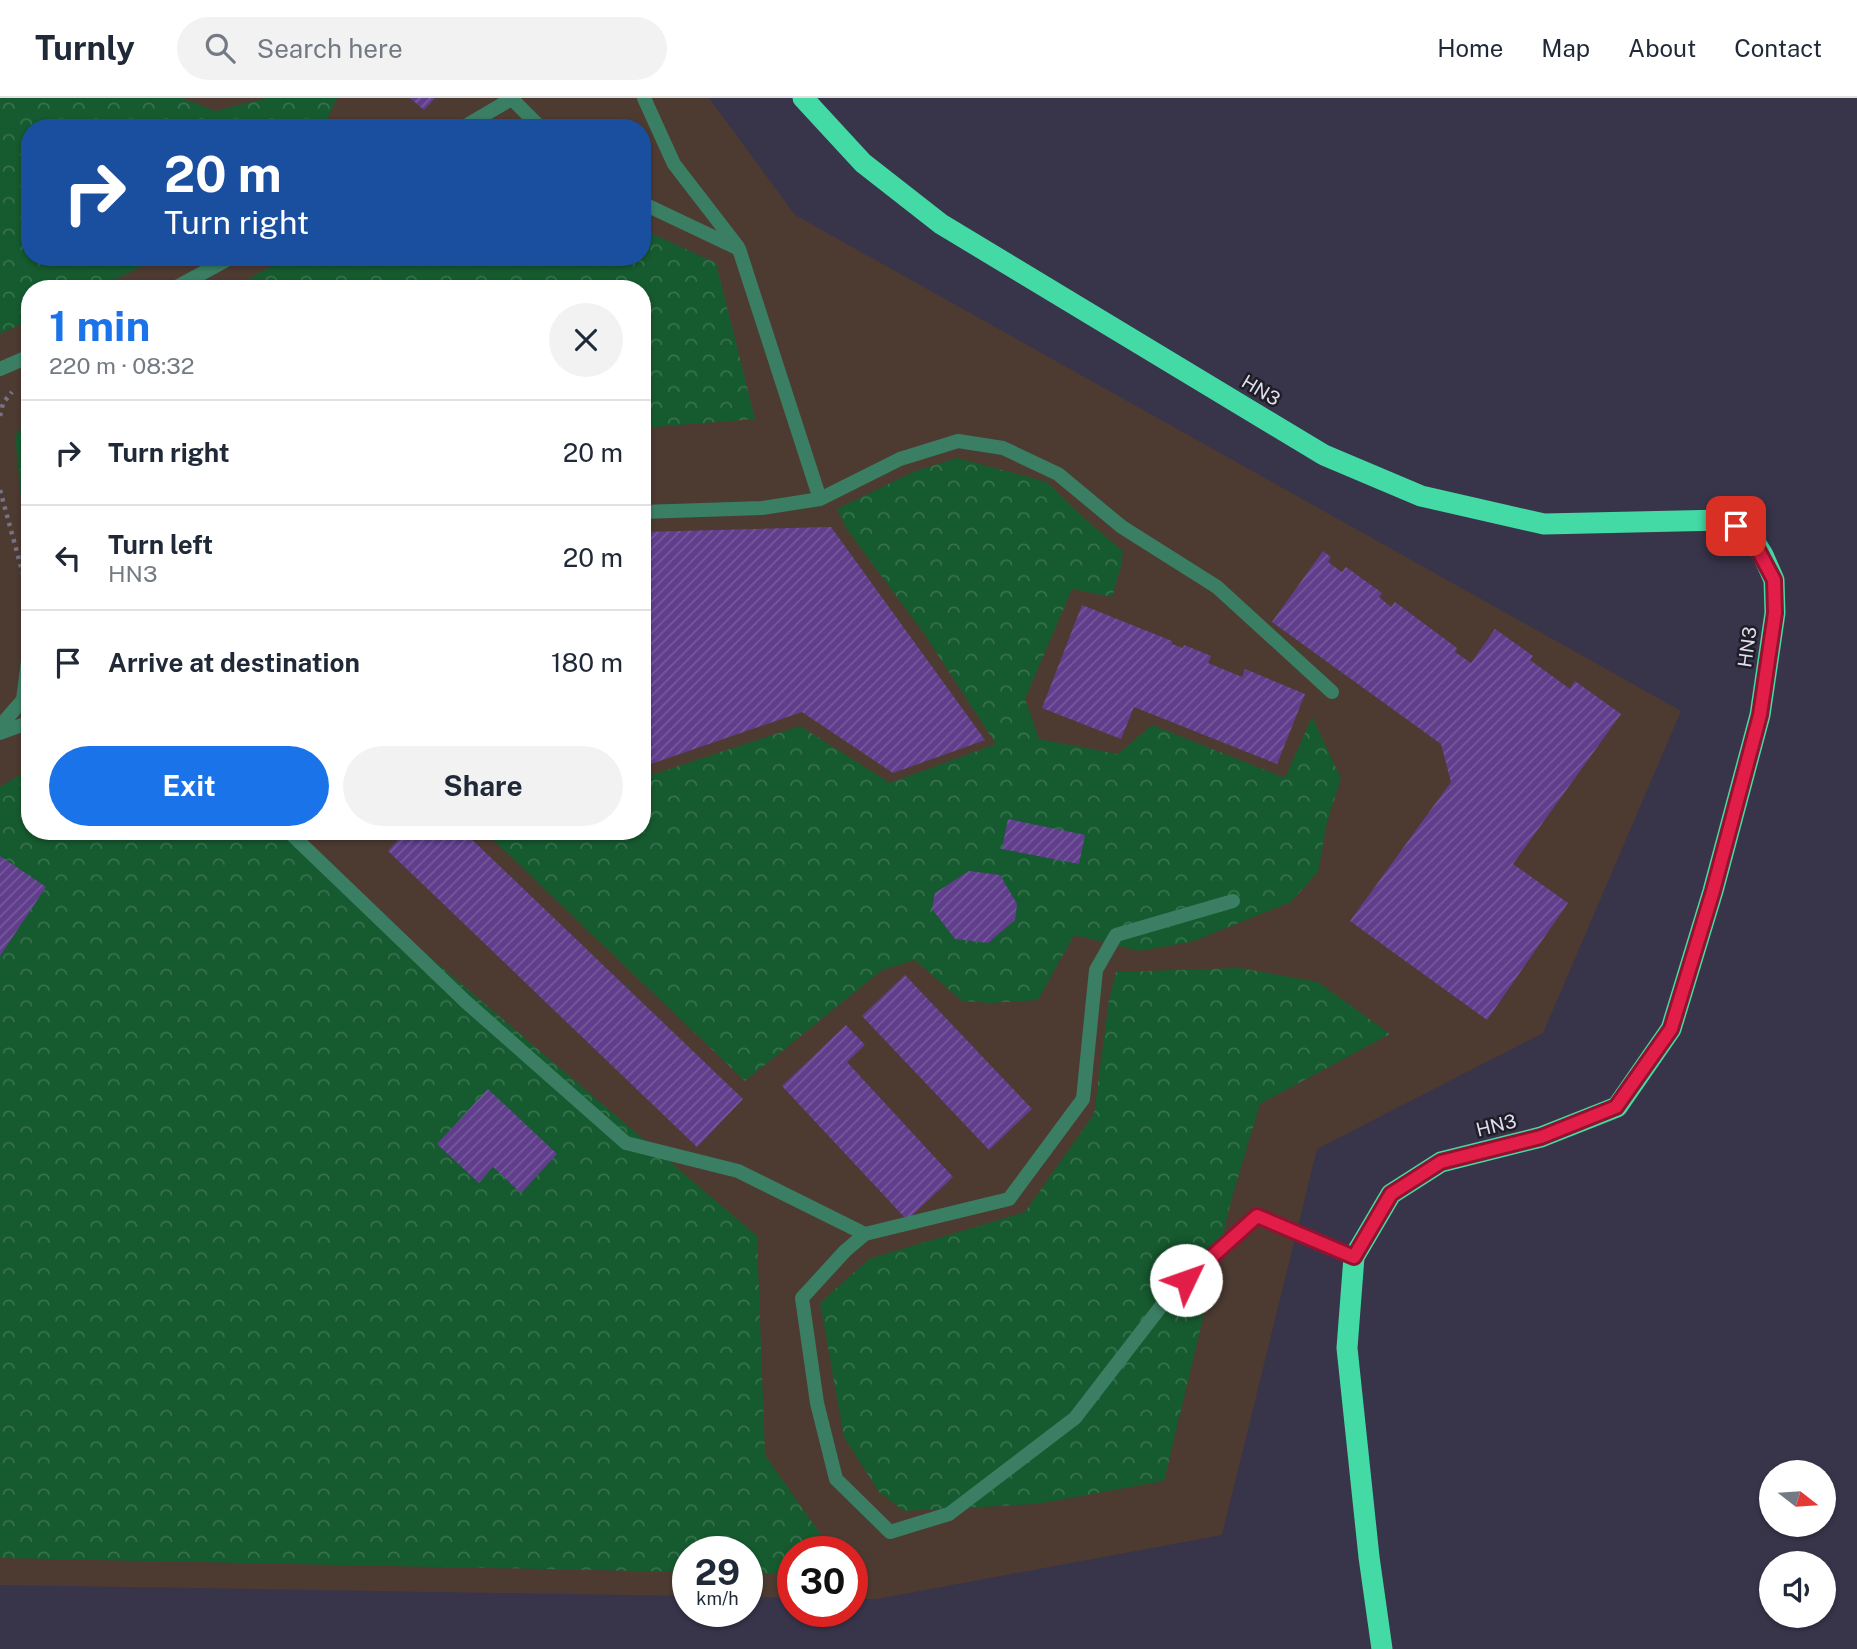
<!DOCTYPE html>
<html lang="en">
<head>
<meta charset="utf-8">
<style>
	:root { --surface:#fff; --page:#f2f2f3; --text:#1f2937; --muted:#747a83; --line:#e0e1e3; --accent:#1a73e8 }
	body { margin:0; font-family:"Public Sans",sans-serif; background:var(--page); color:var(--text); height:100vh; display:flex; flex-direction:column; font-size:26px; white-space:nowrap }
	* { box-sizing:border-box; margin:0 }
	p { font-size:23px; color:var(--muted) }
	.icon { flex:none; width:38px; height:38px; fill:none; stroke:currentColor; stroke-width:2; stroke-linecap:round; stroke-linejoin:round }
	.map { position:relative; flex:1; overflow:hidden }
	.drawer { position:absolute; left:21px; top:182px; width:630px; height:560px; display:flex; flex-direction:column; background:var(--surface); border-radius:28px; box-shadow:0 2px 5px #0004 }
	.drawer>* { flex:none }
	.hud { position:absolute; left:21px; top:21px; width:630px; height:147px; border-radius:28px; box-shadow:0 2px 5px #0004; background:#1a4fa0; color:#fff; overflow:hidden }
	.needle { width:46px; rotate:107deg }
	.fabs { position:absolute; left:1759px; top:1362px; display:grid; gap:14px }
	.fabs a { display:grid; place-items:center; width:77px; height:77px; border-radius:50%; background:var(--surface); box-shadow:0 2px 5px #0004; font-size:35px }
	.speed { position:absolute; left:672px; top:1438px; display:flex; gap:14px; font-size:35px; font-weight:700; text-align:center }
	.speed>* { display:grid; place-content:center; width:91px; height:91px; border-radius:50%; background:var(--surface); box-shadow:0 2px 5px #0004; line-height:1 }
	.speed small { font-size:18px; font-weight:400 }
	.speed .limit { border:10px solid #d22; background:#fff; color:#111 }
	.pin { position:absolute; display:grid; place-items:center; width:60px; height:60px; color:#fff; margin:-30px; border-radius:14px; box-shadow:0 4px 10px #0006 }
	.me { position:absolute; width:77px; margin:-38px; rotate:48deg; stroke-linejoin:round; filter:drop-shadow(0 0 5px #0008) }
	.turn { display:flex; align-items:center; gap:24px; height:147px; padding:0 28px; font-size:32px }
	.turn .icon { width:91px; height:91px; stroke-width:2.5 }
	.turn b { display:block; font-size:49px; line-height:60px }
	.round { display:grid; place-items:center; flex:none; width:74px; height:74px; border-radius:37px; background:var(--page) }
	.overview { display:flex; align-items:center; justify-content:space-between; height:119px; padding:0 28px }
	h1 { font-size:42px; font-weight:700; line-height:52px; color:var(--accent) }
	.cta { display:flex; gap:14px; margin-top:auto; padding:14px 28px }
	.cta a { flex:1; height:80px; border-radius:42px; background:var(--accent); color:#fff; font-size:28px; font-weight:700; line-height:80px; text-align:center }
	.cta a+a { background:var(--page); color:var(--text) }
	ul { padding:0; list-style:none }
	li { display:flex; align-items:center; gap:21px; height:105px; padding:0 28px; border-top:2px solid var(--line) }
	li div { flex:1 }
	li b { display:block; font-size:26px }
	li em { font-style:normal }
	header { display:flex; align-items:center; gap:42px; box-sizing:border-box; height:98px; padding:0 35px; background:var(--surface); border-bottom:2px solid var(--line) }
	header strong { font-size:33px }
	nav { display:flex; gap:38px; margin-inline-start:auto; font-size:24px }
	.search { width:490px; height:63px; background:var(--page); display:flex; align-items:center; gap:18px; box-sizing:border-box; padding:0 24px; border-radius:38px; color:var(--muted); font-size:26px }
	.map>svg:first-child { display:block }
	.education { fill:#4d3b32; fill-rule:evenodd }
	.forest { fill:url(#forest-crowns) }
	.building { fill:url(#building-hatch) }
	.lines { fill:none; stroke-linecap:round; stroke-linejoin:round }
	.path { stroke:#757285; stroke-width:4.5; stroke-dasharray:3.5 5; stroke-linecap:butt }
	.street { stroke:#3a7f64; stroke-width:14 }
	.highway { stroke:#43daa5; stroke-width:21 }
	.route-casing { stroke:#92132f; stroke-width:18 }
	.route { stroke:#e11d48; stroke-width:12 }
	.labels { text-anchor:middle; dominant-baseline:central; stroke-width:5; stroke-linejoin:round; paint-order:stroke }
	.street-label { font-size:19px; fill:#e0deec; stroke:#1f1d27 }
</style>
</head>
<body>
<header>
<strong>Turnly</strong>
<div class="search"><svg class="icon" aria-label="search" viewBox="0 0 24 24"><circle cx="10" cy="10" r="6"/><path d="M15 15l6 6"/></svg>Search here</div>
<nav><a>Home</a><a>Map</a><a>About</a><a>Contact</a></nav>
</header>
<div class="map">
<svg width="1857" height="1551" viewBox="0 0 1857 1551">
	<defs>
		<pattern id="forest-crowns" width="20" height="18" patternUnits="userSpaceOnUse" patternTransform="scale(1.75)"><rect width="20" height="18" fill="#165a2f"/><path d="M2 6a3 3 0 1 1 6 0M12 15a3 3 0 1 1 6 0" fill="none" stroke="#38714d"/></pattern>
		<pattern id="building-hatch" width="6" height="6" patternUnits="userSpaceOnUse" patternTransform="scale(1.75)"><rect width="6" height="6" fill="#603e8c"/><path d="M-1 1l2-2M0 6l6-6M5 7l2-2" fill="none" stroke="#76599c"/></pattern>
	</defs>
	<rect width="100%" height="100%" fill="#38344a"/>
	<path class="education" d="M0,0H709L795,117L1681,613L1543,935L1317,1051L1222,1437L877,1501H852V1454H793V1500L747,1499V1454H688V1498L0,1487ZM30,30H642V159H30ZM30,191H642V733H30Z"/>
	<path class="forest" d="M0,0H182L215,13L267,0H337L323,30H30V159H161L95,191H30V222L0,236Z
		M642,131L716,165L755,321L642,330V191H230L288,159H642Z
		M30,319V431H24L15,338Z
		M957,360L1047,384L1086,422L1123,453L1121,468L1112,499L1072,491L1025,601L1039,641L1118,656L1152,627L1285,680L1312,619L1341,680L1327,724L1318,774L1291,804L1191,844L1139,853L1074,837L1038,902L991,905L962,903L915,862L882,872L745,983L484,733H642V680L800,628L890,685L996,646L925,537L846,430L837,411L913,374Z
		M30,671V733H285L404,837L757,1138L765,1357L833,1454H793V1476L747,1475V1454H688V1474L0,1460V689Z
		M1240,870L1318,884L1390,936L1260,1006L1231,1103L1164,1383L1037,1406L904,1413L879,1394L844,1339L820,1205L869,1161L1025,1114L1094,1016L1109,902L1116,874Z"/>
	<path class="building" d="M410,0H435L424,12Z
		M831,429L985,642L893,675L802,614L642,669V434Z
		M1323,453L1331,459L1328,464L1342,474L1346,469L1382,495L1379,499L1391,509L1395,504L1457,550L1455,554L1471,565L1495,531L1533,558L1530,562L1570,591L1575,583L1621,616L1513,766L1568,805L1487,922L1350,823L1451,684L1441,646L1272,524Z
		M1082,507L1172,543V546L1183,550L1184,547L1211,558L1208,565L1242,579L1245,571L1305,596L1277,666L1134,609L1121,641L1042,610Z
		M1008,721L1085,737L1079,766L1002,751Z
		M406,733H463L743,1001L697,1049L388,753Z
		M0,758L46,789L0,858Z
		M969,773L1000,777L1017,806L1015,822L988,845L955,841L932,811L935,795Z
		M905,877L1032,1011L989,1052L862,918Z
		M846,927L865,947L847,964L953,1079L907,1122L782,988Z
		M488,991L557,1056L521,1095L493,1069L479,1085L437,1046Z"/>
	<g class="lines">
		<path class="path" d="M0,318L3,305L12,294
			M0,392L30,502"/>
		<path class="street" d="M644,0L674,66L738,149
			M512,1L541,30
			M462,30L513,0
			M642,105L739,151L820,401
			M173,191L232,159
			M0,271L30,258
			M642,414L762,410L820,401L900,361L958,343L1003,350L1058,376L1122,429L1217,489L1332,594
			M0,628L23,602L30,547
			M0,635L30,624
			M288,733L466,904L626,1045L738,1073L865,1136L1009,1101L1083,1001L1096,872L1116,837L1233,803
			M865,1136L845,1153L802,1200L817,1305L836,1381L890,1434L949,1416L1075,1320L1169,1198L1257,1118L1354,1159"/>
		<path class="highway" d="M803,0L863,65L941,126L1324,357L1421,398L1544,426L1724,422L1749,435L1763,457L1774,482L1775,515L1760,617L1713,793L1671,931L1617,1009L1541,1039L1441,1064L1391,1096L1354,1159L1347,1250L1369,1459L1382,1551"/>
	</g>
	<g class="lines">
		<defs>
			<path id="route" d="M1186,1182L1257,1118L1354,1159L1391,1096L1441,1064L1541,1039L1616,1009L1671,931L1713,793L1760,617L1775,515L1774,482L1749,435L1736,428"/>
		</defs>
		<use href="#route" class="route-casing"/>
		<use href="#route" class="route"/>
	</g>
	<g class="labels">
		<g class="street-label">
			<text transform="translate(1261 292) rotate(31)">HN3</text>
			<text transform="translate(1747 549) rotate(-82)">HN3</text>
			<text transform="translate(1496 1027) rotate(-14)">HN3</text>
		</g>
	</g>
</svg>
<div class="fabs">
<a><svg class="needle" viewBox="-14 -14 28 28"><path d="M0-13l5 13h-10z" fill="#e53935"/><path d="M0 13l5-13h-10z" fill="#747a83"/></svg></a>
<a><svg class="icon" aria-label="sound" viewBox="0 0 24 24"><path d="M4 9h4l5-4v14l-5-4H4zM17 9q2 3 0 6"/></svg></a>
</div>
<div class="speed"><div>29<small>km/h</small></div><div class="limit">30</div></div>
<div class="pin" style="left:1736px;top:428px;background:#d93025"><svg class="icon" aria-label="arrive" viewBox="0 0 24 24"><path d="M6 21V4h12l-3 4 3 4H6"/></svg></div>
<svg class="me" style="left:1186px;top:1182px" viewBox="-20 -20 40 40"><circle r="19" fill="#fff"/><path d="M0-13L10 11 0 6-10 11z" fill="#e11d48"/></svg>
<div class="hud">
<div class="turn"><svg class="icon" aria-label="right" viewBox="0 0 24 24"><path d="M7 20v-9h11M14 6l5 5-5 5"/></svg><div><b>20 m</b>Turn right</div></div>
</div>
<section class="drawer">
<div class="overview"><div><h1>1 min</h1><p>220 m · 08:32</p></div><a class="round"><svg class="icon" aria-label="close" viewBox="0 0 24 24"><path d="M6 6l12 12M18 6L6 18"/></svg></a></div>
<ul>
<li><svg class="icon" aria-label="right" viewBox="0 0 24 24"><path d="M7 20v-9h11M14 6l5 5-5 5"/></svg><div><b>Turn right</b></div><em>20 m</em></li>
<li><svg class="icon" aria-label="left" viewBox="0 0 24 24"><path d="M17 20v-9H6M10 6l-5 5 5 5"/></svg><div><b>Turn left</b><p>HN3</p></div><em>20 m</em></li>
<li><svg class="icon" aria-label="arrive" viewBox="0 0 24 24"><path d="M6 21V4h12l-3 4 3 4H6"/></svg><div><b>Arrive at destination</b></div><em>180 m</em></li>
</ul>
<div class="cta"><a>Exit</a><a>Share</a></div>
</section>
</div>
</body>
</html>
